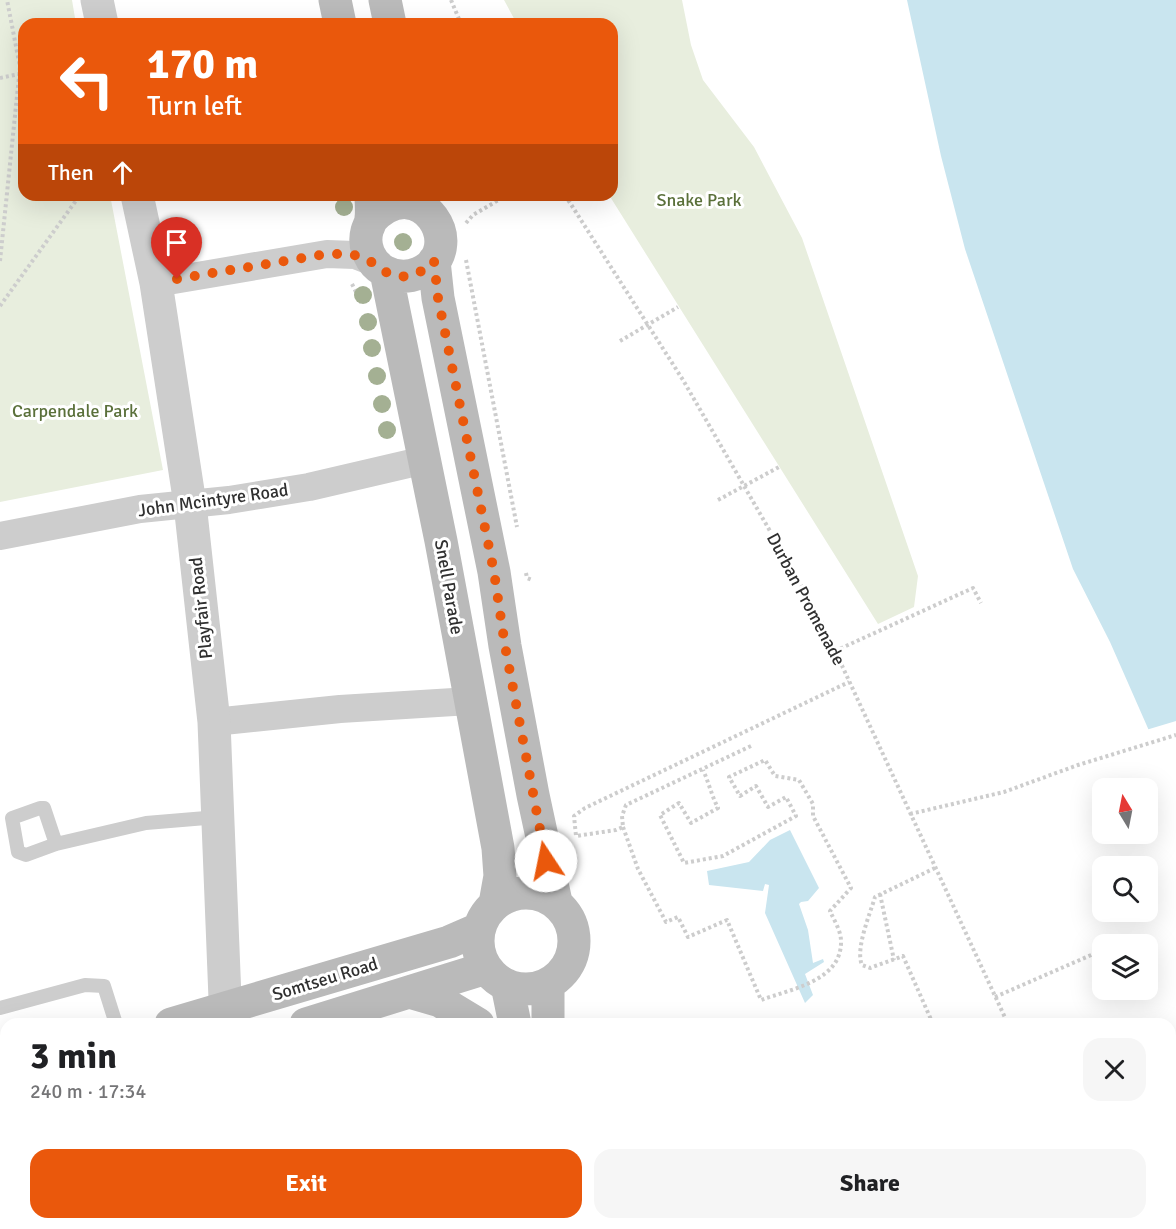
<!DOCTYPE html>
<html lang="en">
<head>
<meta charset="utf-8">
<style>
	:root { --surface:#fff; --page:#f6f6f6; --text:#202124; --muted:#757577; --accent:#ea580c }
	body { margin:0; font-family:Signika,sans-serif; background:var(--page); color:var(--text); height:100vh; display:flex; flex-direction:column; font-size:22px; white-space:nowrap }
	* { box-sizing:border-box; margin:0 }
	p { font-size:20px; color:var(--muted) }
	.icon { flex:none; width:33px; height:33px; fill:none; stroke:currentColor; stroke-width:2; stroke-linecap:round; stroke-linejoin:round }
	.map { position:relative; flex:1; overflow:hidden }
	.sheet { position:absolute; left:0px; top:1018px; width:1176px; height:212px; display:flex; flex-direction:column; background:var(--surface); border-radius:18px 18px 0 0; box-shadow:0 6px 24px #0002 }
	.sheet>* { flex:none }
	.guide { position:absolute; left:18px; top:18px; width:600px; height:183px; border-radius:18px; box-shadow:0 6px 24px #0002; background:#ea580c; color:#fff; overflow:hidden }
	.needle { width:39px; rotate:350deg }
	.tools { position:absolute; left:1092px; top:778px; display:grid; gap:12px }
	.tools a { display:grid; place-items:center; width:66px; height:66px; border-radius:12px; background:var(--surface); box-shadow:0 6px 24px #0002; font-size:30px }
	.pin { position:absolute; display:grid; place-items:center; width:51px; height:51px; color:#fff; margin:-62px -26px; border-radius:50% 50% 50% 0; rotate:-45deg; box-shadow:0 0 6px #0007 }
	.pin .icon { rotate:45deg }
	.me { position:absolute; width:66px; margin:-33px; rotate:349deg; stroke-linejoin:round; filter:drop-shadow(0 0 4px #0008) }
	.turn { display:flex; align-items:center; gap:21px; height:126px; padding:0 30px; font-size:27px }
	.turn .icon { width:78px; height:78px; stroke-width:2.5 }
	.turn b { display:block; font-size:42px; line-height:51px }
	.then { display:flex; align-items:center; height:57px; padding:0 30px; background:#0003; gap:12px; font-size:22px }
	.round { display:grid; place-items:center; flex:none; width:63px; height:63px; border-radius:18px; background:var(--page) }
	.summary { display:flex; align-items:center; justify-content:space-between; height:102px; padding:0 30px }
	h1 { font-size:36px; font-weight:800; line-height:45px }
	.cta { display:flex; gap:12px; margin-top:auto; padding:12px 30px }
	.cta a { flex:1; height:69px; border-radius:18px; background:var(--accent); color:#fff; font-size:24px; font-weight:800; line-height:69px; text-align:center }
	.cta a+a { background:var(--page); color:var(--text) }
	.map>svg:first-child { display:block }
	.green { fill:#e8eede }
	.water { fill:#c9e5ef }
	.pier { fill:#fff }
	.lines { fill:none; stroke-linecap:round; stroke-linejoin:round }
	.path { stroke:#cdcdcd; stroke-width:4; stroke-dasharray:3 3; stroke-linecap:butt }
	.service { stroke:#cdcdcd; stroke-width:14 }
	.minor { stroke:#cdcdcd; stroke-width:28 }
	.tertiary { stroke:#cdcdcd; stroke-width:33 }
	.secondary { stroke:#bababa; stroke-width:33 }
	.tree { fill:#a4b093 }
	.route { stroke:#ea580c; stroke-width:10; stroke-dasharray:0 18 }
	.labels { text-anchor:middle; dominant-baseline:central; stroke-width:6; stroke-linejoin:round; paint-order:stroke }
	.park-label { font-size:18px; fill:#5a703a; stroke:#fff }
	.street-label { font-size:18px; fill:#303030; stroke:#fff }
</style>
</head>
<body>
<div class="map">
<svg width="1176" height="1229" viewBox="0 0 1176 1229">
	<rect width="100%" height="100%" fill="#fff"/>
	<path class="green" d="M0,0H72L76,24H24V195H110L163,470L0,502Z
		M504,0H682L691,45L703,80L754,147L802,238L918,576L914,607L878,624L609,195H612V24H517Z
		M863,1224H1030L1033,1229H866Z"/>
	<path class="water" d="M907,0H1176V745L1154,742L1110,642L1073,569L1022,418L965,249L941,156Z
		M790,830L819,888L808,901L801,902L799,904L808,930L813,963L823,959L824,962L805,974L813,995L805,1003L765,913L769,885L765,884L763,891L709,885L707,871L749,862L770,840Z"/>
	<path class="pier" d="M1176,721V745L1154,751L1146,730Z"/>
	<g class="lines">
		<path class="path" d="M451,0L461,24
			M0,78L24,73
			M565,195L683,380L819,616L1008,1024
			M466,223L473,215L507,195
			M466,260L517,527
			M0,261L20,67L7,0
			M352,284L362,304
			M0,306L80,195
			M620,341L678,307
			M718,500L779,467
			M526,573L527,578L532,580
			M835,651L973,588L981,603
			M751,746L626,805L622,816L623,827L616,830L576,836L574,816L585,808L849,682
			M910,814L1004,792L1078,765L1176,735
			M623,827L638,869L666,922L678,917L688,937L727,920L761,1000C791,989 842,981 841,941C841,931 834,920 830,911L851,888L813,816V804L799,780L775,776L765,760L729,777L740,796L756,786L768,807L786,797L796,816L723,856L684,863L660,815L679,803L691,823L718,808C711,794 709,783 703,770
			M880,894L894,960
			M995,997L1098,952
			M933,1024L903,956L870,968L862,965C855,949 870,914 875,897L935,868
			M1170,1111L1176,1122
			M678,1224L680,1229
			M1100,1224L1102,1229
			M660,1229L671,1224"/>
		<path class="service" d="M56,844L44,808H40L12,818L18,852L26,855L56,844L146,823L218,817
			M0,1008L85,985L104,986L116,1024"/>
		<path class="minor" d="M156,283L327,254L355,255L373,262
			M0,536L140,509L229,500L309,487L425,460
			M214,722L340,709L470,701"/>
		<path class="tertiary" d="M97,0L102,24
			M137,195L156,283L190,504L214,722L226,1024
			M211,1229L212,1224"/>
		<path class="secondary" d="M335,0L340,24
			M385,0L390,24
			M371,195C371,202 372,211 371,218C371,223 368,227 367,231C363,246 370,263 384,271C395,277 407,278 419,273C471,250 420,167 371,220
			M434,261L438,298L494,572L505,646L533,795L556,902
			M386,272L441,541L498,848L500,876L495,904
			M478 941a48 48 0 1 1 96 0a48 48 0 1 1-96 0Z
			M507,985L515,1024
			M409,992L440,1001L478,1024
			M171,1024L449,942L479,929
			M306,1024L486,968
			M548,1024V985
			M0,1072L6,1070
			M0,1118L6,1116
			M510,1229V1224
			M541,1229L542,1224"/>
	</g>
	<g class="tree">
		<circle cx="344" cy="207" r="9"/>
		<circle cx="403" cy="242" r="9"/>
		<circle cx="363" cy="295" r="9"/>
		<circle cx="368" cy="322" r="9"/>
		<circle cx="372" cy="348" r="9"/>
		<circle cx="377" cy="376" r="9"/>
		<circle cx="382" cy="404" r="9"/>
		<circle cx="387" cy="430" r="9"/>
	</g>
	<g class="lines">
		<path class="route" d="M177,279L327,254C340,254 352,253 364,258C372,261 376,267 384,271C403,282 420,275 434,261L438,298L494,572L505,646L546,861"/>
	</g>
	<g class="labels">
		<g class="park-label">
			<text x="699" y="200">Snake Park</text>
			<text x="75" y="411">Carpendale Park</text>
		</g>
		<g class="street-label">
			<text transform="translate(213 500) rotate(-8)">John Mcintyre Road</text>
			<text transform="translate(449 587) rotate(80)">Snell Parade</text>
			<text transform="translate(806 599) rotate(62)">Durban Promenade</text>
			<text transform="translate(201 608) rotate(-96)">Playfair Road</text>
			<text transform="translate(325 979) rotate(-17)">Somtseu Road</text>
		</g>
	</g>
</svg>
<div class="tools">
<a><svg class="needle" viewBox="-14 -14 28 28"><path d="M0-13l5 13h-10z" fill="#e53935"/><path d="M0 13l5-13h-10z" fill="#757577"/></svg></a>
<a><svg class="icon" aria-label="search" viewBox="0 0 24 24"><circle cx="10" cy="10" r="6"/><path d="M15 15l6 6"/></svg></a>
<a><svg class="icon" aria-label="layers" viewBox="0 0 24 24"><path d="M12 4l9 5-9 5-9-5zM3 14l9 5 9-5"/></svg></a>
</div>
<div class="pin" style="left:177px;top:279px;background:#d93025"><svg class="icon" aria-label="arrive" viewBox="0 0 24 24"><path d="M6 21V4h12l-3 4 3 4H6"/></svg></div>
<svg class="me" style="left:546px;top:861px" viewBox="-20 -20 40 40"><circle r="19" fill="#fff"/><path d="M0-13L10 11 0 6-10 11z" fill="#ea580c"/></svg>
<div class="guide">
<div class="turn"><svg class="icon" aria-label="left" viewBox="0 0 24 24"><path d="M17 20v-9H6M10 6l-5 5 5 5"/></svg><div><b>170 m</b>Turn left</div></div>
<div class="then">Then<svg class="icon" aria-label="ahead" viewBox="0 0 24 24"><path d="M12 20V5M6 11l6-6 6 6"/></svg></div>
</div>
<section class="sheet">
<div class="summary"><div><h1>3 min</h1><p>240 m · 17:34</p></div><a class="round"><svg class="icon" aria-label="close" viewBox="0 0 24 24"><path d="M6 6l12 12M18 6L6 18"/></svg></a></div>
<div class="cta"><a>Exit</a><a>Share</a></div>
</section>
</div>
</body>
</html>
